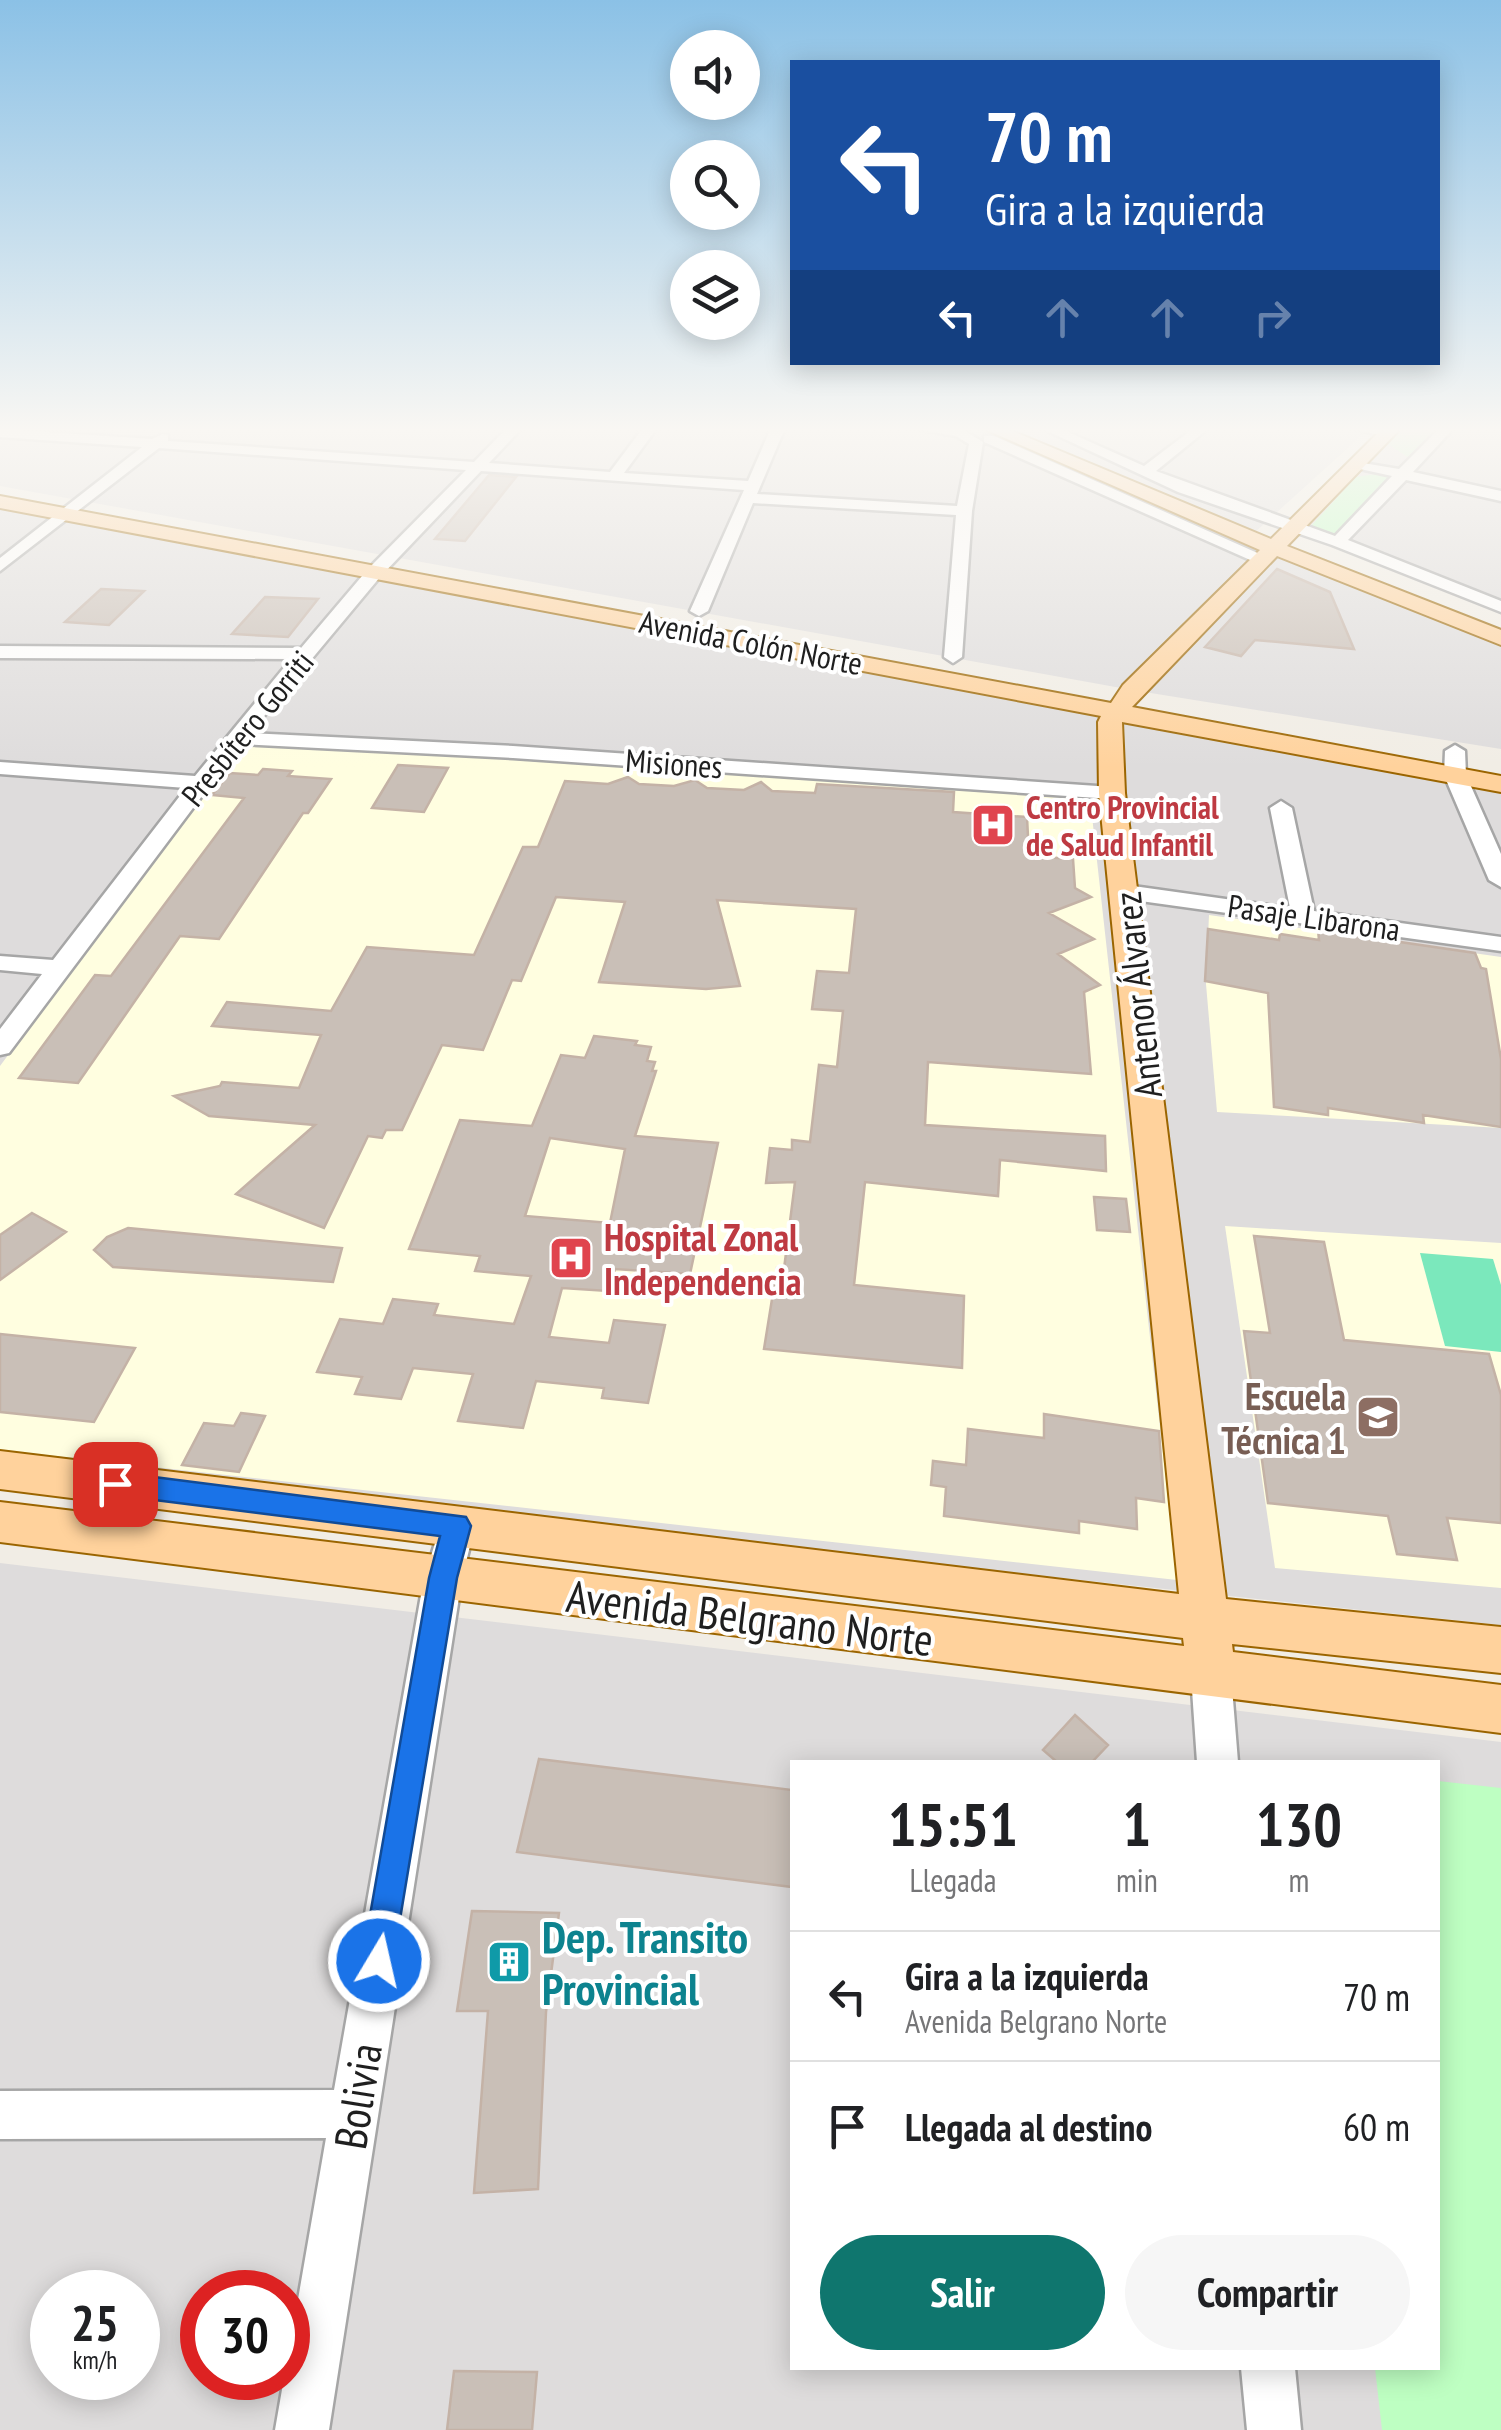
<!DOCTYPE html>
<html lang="es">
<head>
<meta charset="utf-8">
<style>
	:root { --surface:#fff; --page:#f6f6f6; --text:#202124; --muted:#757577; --line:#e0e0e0; --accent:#0f766e }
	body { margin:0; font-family:"PT Sans Narrow",sans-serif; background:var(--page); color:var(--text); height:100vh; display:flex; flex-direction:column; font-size:38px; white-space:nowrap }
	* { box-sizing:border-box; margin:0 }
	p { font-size:32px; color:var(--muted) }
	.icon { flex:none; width:55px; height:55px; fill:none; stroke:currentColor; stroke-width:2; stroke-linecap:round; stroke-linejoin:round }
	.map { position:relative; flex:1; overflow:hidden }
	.side { position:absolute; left:790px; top:1760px; width:650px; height:610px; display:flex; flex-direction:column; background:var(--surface); border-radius:0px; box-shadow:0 5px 25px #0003 }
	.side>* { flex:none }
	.guide { position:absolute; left:790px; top:60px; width:650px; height:305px; border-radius:0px; box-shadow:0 5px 25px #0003; background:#1a4fa0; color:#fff; overflow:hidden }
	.fabs { position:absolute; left:670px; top:30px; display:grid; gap:20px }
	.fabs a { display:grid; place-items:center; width:90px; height:90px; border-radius:50%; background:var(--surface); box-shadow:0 5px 25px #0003; font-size:50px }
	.speed { position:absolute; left:30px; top:2270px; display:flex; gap:20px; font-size:50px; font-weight:700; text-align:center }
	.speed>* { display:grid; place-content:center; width:130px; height:130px; border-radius:50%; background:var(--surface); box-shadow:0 5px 25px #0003; line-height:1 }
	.speed small { font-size:25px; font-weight:400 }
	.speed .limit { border:15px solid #d22; background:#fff; color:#111 }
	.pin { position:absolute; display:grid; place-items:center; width:85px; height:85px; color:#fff; margin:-42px; border-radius:20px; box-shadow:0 5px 15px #0006 }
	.me { position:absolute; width:110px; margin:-55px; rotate:9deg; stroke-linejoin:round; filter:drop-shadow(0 0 8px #0008) }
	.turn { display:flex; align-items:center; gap:35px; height:210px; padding:0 30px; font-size:45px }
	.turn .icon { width:130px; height:130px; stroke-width:2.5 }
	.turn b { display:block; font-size:70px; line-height:85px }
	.lanes { display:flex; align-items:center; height:95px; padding:0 30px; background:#0003; justify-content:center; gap:50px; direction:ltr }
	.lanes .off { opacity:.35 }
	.eta { display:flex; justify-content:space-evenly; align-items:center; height:170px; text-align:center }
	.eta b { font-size:60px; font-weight:800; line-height:70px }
	.primary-button { display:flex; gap:20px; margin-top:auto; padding:20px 30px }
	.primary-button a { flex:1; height:115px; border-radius:60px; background:var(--accent); color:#fff; font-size:40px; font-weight:800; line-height:115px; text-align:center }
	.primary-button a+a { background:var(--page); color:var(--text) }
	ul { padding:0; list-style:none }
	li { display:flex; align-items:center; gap:30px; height:130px; padding:0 30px; border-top:2px solid var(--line) }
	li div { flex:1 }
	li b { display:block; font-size:38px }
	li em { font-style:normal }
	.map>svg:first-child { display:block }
	.residential { fill:#dedcdc; fill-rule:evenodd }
	.education { fill:#fffee0 }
	.park { fill:#beffc2 }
	.pitch { fill:#7be8bc }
	.building { fill:#c9bfb7; stroke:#c4b2a6; stroke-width:2.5; fill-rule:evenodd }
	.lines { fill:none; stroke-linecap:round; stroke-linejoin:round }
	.minor-casing { stroke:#a6a6a6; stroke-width:5 }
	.major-casing { stroke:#9b6500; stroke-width:4 }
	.minor { fill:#fff; fill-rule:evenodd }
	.major { fill:#ffd29c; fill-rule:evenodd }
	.route { fill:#1a73e8; stroke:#114b97; stroke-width:2.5 }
	.labels { text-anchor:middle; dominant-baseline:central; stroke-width:8; stroke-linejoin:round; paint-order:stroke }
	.far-street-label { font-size:32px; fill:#1f1f1f; stroke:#fff }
	.far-health-label { font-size:32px; font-weight:bold; fill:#be3a42; stroke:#fff; text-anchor:start }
	.street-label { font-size:38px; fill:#1f1f1f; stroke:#fff }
	.health-label { font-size:38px; font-weight:bold; fill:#be3a42; stroke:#fff; text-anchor:start }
	.education-label { font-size:38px; font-weight:bold; fill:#785e54; stroke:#fff; text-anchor:end }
	.near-street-label { font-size:45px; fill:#1f1f1f; stroke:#fff }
	.near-culture-label { font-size:45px; font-weight:bold; fill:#0d838f; stroke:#fff; text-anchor:start }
</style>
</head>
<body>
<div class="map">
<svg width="1501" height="2430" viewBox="0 0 1501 2430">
	<rect width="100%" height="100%" fill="#f1ede5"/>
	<path class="residential" d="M0,428H1370L1244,542L1501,646V749L1132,690L0,486Z
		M1402,428H1501V601L1308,527Z
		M0,506L1501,792V1625L0,1464Z
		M0,1563L1501,1742V2430H0ZM792,1762H1438V2368H792ZM52,2292H138V2378H52ZM202,2292H288V2378H202Z"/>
	<path class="education" d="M241,742L1090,798L1177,1580L0,1450V1066Z
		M1209,915L1501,957V1128L1217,1112L1206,984Z
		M1225,1226L1501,1243V1588L1275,1568Z"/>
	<path class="park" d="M1401,428H1441L1412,460L1388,444Z
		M1376,474L1396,475L1339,537L1311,526L1356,477Z
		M1438,1781L1501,1788V2430H1382L1375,2368H1438Z"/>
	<path class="pitch" d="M1420,1253L1493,1259L1501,1285V1352L1445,1346Z"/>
	<path class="building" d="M489,475L516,477L465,541L435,539Z
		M1277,569L1330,592L1354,649L1255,640L1241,656L1205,647Z
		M101,589L144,591L109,625L65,622Z
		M265,597L318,599L288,637L232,634Z
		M398,765L448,768L424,812L372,808Z
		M263,769L292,771L288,776L331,779L308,813H303L219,939L180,936L78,1083L19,1078L95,975L111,976L244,798L212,795L230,773L258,775Z
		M628,777L639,784L674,786L695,780L707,788L744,790L761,782L772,791L815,793L817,784L954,792L953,812L1027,817L1029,856L1073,859L1075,888L1091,897L1049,913L1094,939L1058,954L1100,985L1084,992L1091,1074L928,1062L925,1125L1105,1136L1106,1171L1000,1160L998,1196L865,1182L854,1285L964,1296L962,1368L764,1349L777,1268L784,1269L795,1182L766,1183L770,1148L792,1150V1140L810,1142L819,1065L837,1067L843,1011L812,1009L817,971L849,973L856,909L717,900L740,986L706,989L599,982L625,902L556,897L521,981L512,980L483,1050L442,1045L402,1130H386L382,1138L368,1136L324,1228L236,1194L315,1125L209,1116L174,1096L220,1086L222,1082L299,1088L321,1035L212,1026L227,1002L331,1011L367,947L474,955L523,847H538L565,781L608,784Z
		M1208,929L1279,940L1280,934L1319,940L1318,930L1475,953L1481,968L1486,969L1501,1059V1127L1423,1115L1424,1123L1328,1108V1115L1274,1107L1268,993L1205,981Z
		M594,1036L637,1041L635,1045L651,1047L647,1061L655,1062L652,1071H656L635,1136L718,1143L690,1274L615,1269L608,1291L562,1288L549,1337L609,1343L614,1320L665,1325L648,1403L602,1398L604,1388L536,1381L523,1428L458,1421L473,1374L413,1368L401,1399L355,1394L362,1377L317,1372L340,1319L383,1324L393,1299L438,1304L434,1315L514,1324L531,1276L475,1271L480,1256L409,1249L460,1120L532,1126L561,1055L585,1058ZM550,1138L625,1149L610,1223L525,1216Z
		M1094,1197L1126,1199L1130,1232L1097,1230Z
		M32,1213L66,1232L0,1280V1235Z
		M128,1228L342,1248L333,1282L113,1267L94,1250L107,1237Z
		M1254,1236L1324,1242L1344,1340L1489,1354L1501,1395V1523L1447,1518L1457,1560L1397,1554L1388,1516L1268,1503L1244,1331L1270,1333Z
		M0,1334L135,1348L94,1422L0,1412Z
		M241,1413L265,1416L239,1472L182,1465L204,1423L234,1426Z
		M1044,1414L1159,1431L1164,1502L1136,1498L1137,1529L1079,1521V1533L944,1516L946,1487L931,1485L933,1461L966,1465L968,1429L1044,1438Z
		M1075,1715L1108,1745L1092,1762H1057L1043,1750Z
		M539,1759L792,1790V1887L517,1852Z
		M472,1911L559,1913L546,2012L538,2189L474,2193L488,2011H457Z
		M454,2371L537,2372L532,2430H447Z"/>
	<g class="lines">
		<defs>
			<path id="minor" d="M507,428H522L489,463L610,472L643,428H657L624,473L748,481L771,428H785L757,494L957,506L969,444L956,436L910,428H960L983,442L972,511L962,657L953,663L944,657L956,515L753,503L708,611L699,616L690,611L744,490L481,471L380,577L250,733L513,746L1112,787L1123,793L1112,799L513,758L241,744L9,1053L0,1055V1029L42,974L0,970V956L53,960L186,788L0,774V762L195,776L291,659L0,658V646L301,648L368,569L466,470L159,448L0,571V558L142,447L0,437V429L152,439L163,434L168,435V441L474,462Z
				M1041,428H1059L1144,466L1194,428H1209L1156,471L1335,536L1392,476L1351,467V461L1399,469L1440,428H1454L1413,472L1501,491V501L1406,480L1348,540L1501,601V612L1332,545L1178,492Z
				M1350,428H1381L1395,433L1388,437Z
				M984,436H994L1271,559L1257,563L984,442Z
				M1455,745L1465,751L1466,775L1501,854V887L1489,880L1444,775L1445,751Z
				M1281,801L1292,808L1314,911L1501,937V951L1126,899L1114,892L1126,885L1290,908L1270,808Z
				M457,1510L470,1515L475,1526L462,1578L329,2430H275L284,2378H288V2357L326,2138L0,2139V2091L334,2090L424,1578L444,1515Z
				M1211,1656L1225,1662L1231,1675L1238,1762H1197L1191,1675L1197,1662Z
				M1241,2368H1295L1301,2430H1247Z"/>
			<path id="major" d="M982,428H1005L1271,539L1383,428H1401L1287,546L1501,630V645L1277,556L1132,707L1501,776V792L1122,722L1125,793L1226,1599L1501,1627V1673L1232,1644L1233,1652L1501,1685V1733L0,1542V1502L1184,1646L1183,1638L0,1489V1451L1179,1594L1099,793L1098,722L1101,716L0,508V496L1111,703L1123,685L1260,550Z"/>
		</defs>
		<use href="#minor" class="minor-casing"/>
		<use href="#major" class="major-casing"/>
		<use href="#minor" class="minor"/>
		<use href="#major" class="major"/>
	</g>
	<linearGradient id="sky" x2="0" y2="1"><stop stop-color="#8bc1e6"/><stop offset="0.56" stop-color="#f9f7f3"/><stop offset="1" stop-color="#f9f7f3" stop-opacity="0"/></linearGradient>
	<rect width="1501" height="768" fill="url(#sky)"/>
	<path class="route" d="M115,1472L466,1517L471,1526L457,1578L391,1973L379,1978L367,1973L362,1961L429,1578L440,1536L115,1495L106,1492L102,1484L106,1476Z"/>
	<defs>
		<symbol id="hospital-square" viewBox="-11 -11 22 22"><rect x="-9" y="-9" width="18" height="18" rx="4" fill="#e0444e" stroke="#fff"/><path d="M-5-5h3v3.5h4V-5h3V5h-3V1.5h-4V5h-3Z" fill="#fff"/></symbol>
		<symbol id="school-square" viewBox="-11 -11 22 22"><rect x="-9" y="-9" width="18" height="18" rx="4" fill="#8d6e63" stroke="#fff"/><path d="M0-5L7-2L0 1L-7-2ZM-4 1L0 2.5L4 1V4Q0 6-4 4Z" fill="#fff"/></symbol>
		<symbol id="building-square" viewBox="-11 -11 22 22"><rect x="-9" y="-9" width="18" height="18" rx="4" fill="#0f9aa8" stroke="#fff"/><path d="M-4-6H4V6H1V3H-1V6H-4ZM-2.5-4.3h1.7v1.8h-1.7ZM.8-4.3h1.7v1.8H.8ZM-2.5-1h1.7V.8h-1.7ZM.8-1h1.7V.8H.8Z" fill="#fff"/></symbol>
	</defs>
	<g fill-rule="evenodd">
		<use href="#hospital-square" x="968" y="800" width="50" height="50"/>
		<use href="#hospital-square" x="546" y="1233" width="50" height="50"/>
		<use href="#school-square" x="1353" y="1392" width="50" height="50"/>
		<use href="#building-square" x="484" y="1937" width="50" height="50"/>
	</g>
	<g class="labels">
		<g class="far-street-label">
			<text transform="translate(751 642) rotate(11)">Avenida Colón Norte</text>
			<text transform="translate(247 728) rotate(-51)">Presbítero Gorriti</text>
			<text transform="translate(674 763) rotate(4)">Misiones</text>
			<text transform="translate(1314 917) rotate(8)">Pasaje Libarona</text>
		</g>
		<g class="far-health-label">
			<text x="1026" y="807">Centro Provincial<tspan x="1026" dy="37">de Salud Infantil</tspan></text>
		</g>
		<g class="street-label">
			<text transform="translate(1137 995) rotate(-96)">Antenor Álvarez</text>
		</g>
		<g class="health-label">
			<text x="604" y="1236">Hospital Zonal<tspan x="604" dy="44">Independencia</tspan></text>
		</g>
		<g class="education-label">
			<text x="1346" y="1395">Escuela<tspan x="1346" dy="44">Técnica 1</tspan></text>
		</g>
		<g class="near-street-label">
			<text transform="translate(750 1617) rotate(7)">Avenida Belgrano Norte</text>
			<text transform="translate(357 2096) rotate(-81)">Bolivia</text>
		</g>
		<g class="near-culture-label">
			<text x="542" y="1936">Dep. Transito<tspan x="542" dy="52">Provincial</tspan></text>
		</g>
	</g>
</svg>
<div class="fabs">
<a><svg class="icon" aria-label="sound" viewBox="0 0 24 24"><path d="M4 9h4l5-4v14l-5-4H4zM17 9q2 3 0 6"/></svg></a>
<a><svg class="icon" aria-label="search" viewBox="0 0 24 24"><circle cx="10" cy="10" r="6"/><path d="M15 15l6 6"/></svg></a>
<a><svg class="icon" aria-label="layers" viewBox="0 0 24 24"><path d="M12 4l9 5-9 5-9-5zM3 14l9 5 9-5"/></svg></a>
</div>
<div class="speed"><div>25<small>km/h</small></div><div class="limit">30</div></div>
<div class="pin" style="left:115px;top:1484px;background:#d93025"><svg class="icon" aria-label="arrive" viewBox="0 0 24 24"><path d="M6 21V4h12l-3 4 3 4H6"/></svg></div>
<svg class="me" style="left:379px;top:1961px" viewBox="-20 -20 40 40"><circle r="17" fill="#1a73e8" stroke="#fff" stroke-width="3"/><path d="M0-11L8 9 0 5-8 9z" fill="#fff"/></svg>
<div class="guide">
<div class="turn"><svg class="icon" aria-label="left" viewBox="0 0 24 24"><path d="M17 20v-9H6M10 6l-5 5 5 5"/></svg><div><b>70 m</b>Gira a la izquierda</div></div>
<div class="lanes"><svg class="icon" aria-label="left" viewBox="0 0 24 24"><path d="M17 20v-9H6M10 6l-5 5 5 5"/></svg><svg class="icon off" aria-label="ahead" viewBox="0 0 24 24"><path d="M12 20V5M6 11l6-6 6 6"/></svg><svg class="icon off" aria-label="ahead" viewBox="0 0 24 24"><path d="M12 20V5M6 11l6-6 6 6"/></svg><svg class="icon off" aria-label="right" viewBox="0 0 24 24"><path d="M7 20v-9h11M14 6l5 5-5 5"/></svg></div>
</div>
<section class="side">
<div class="eta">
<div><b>15:51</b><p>Llegada</p></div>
<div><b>1</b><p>min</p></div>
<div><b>130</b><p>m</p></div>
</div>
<ul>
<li><svg class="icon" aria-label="left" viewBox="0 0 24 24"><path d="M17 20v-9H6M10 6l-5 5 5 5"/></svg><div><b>Gira a la izquierda</b><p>Avenida Belgrano Norte</p></div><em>70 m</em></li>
<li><svg class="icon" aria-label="arrive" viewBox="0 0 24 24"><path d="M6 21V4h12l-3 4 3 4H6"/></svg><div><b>Llegada al destino</b></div><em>60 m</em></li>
</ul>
<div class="primary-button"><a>Salir</a><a>Compartir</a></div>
</section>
</div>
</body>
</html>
